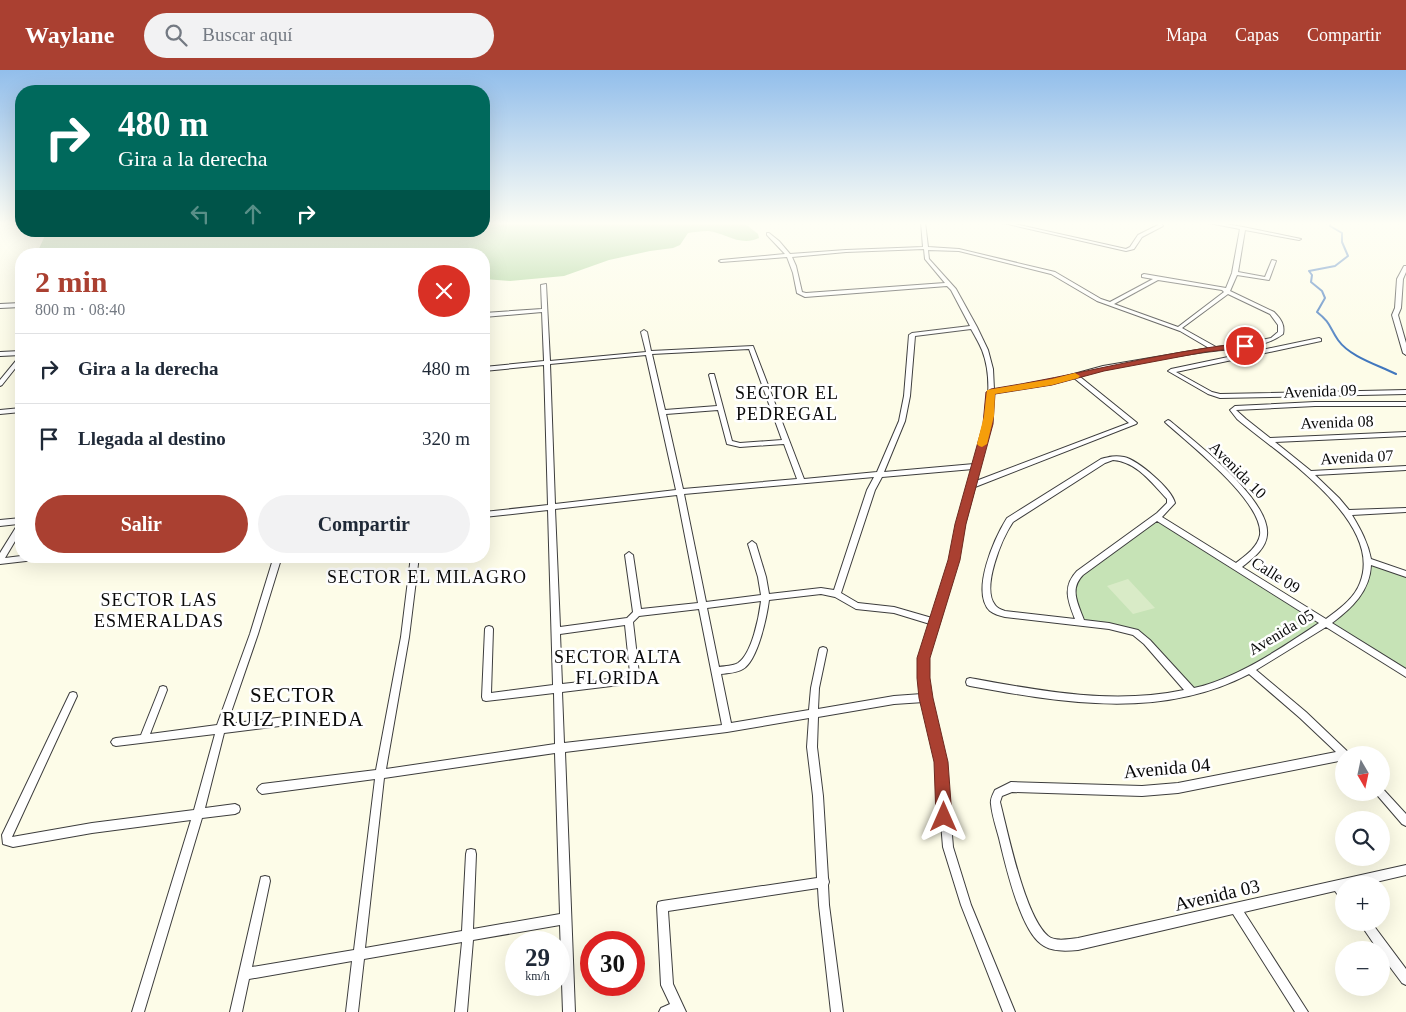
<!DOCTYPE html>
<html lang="es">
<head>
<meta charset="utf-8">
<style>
	:root { --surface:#fff; --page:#f2f2f3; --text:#1f2937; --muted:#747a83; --line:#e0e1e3; --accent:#aa4031 }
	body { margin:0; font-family:Georgia,serif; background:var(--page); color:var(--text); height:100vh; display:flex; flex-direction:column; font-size:19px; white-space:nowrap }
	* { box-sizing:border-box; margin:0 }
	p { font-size:16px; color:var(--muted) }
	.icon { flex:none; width:28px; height:28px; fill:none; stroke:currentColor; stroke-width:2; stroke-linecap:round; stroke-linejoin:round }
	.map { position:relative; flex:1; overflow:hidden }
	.sheet { position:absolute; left:15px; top:178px; width:475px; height:315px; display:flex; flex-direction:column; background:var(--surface); border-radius:20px; box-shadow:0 5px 20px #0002 }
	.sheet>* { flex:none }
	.hud { position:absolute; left:15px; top:15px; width:475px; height:152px; border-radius:20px; box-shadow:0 5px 20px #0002; background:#00695c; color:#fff; overflow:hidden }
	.needle { width:32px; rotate:171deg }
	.buttons { position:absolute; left:1335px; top:676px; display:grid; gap:10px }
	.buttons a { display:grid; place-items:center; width:55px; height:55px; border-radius:50%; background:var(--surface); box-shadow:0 5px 20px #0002; font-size:25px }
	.speed { position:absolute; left:505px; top:861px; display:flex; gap:10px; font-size:25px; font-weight:700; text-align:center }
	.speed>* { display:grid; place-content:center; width:65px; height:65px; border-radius:50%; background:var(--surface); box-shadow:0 5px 20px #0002; line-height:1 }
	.speed small { font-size:12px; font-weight:400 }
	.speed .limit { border:8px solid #d22; background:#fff; color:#111 }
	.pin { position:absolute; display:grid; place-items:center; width:42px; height:42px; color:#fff; margin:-21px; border:2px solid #fff; border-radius:50%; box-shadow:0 1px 5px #0007 }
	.me { position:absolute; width:55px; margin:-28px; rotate:0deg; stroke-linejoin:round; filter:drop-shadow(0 0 4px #0008) }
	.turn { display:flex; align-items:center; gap:18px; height:105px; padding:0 20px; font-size:22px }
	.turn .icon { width:65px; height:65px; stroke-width:2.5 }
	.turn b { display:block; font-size:35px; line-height:42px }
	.lanes { display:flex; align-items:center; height:48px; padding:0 20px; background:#0003; justify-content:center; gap:25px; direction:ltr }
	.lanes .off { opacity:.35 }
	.round { display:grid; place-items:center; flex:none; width:52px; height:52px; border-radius:26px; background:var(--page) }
	.summary { display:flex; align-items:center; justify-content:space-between; height:85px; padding:0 20px }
	h1 { font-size:30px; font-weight:700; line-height:38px; color:var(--accent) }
	.action { display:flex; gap:10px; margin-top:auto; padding:10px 20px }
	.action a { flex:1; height:58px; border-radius:30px; background:var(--accent); color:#fff; font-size:20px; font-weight:700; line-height:58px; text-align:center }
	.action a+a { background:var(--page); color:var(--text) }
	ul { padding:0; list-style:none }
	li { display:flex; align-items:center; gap:15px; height:70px; padding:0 20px; border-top:1px solid var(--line) }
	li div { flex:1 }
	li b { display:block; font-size:19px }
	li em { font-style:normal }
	header { display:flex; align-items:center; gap:30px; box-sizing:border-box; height:70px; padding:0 25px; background:var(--accent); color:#fff }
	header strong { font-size:24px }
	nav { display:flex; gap:28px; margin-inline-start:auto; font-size:18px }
	.search { width:350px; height:45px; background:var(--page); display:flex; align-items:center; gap:12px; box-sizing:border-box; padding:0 18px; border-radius:28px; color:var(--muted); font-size:19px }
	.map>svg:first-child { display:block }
	.green { fill:#c6e3b6 }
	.forest { fill:#a8d297 }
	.pitch { fill:#d9ebc7 }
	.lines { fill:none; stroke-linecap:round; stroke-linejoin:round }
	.stream { stroke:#4177be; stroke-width:2 }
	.minor-casing { stroke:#3d3d3d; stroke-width:2 }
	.minor { fill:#fff; fill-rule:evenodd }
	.route { fill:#aa4031; stroke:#6e2a20 }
	.slow { fill:#f59e0b }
	.labels { text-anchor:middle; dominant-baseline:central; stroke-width:5; stroke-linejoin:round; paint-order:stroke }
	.street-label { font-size:16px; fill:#0a0a0a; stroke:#fff }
	.neighbourhood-label { font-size:18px; letter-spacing:1px; fill:#0a0a0a; stroke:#fff }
	.near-street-label { font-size:19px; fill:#0a0a0a; stroke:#fff }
	.near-neighbourhood-label { font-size:21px; letter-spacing:1px; fill:#0a0a0a; stroke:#fff }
</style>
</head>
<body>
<header>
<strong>Waylane</strong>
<div class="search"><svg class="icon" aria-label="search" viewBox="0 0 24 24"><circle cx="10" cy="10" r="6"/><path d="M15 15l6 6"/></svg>Buscar aquí</div>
<nav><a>Mapa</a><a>Capas</a><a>Compartir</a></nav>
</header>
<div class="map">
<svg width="1406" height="942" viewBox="0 0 1406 942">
	<rect width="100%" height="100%" fill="#fdfce8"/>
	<path class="green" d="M1156,447L1325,553L1359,524L1367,491L1406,504V603L1325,554L1249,599L1191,621L1141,566L1081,553L1071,511Z"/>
	<path class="forest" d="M484,152H743L758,164L759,168C740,177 726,163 708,161C701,161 694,162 688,163L680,175L673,178L650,181L609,190L564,206L510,211L484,209V184L37,183L47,161H484Z"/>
	<path class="pitch" d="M1128,509L1155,538L1133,544L1107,516Z"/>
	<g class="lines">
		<path class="stream" d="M1331,152L1330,156L1342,163V172L1348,186L1335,196L1309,201L1312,205L1311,212L1322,221L1325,228L1317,242C1331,253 1329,257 1338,270C1350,287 1378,295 1396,304"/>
		<defs>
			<path id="minor" d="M921,152H925L928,177L959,179L1055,202L1101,229L1110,232L1153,209L1142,207V205L1144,204L1226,218L1232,203L1240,159L1209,153L1207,152H1214L1243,157L1301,169L1299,170L1245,160L1238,202L1265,207L1272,190L1276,191L1269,210L1237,205L1230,221L1274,242C1281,249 1285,255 1283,264C1262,280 1230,278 1205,282C1163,288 1120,295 1079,306L1136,352L1137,353L1136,354L975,417L965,454L958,490L940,552L928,588L927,608L946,692L953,777L971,835L1015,942H1003L961,835L943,777L936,692L924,632L894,634L818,647L817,677L823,726L828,808L829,812L828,815L829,835L843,942H831L819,835L818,818L668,841L673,914L686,942H659L661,938L670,934L661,915L657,836L658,832L662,831L817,808L813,726L807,677L809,648L727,662L565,682L575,942H563L560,855L473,870L467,942H455L462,872L364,889L358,942H346L352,891L249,909L242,942H230L261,807L265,806L269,807L270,811L252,897L354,880L375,709L262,724L259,722L257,719L259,716L262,714L376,700L401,567L411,486H419L409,567L386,699L555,674L554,623L486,631L483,630L482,627L485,559L486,557L489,556L492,557L493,559L491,623L553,615L548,440L484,447V442L548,435L544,295L484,301V297L544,291L542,242L484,247V243L542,239L541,215L546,214L550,291L646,282L641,262L644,260L647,262L651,281L753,276L804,409L877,402L899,351L904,326L909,265L912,263L970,256L951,220L947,216L805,227L797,223L793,203L787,187L721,192L719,191L721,190L785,184L767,165V163H769L779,171L790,184L846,180L923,177ZM924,179L925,189L945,213L806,223L802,222L796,196L792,187L846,182ZM928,180L959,181L1051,204L1097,231L1180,261L1209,278L1103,296L1052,310L994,320L993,299L988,280L977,257L956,219L929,189ZM1158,210L1222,220L1224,222L1178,257L1114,234ZM1228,224L1270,244L1278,255V262L1271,268L1252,272L1216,277L1182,258ZM971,259C975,266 979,273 982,280C996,316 984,359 974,394L884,402L905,351L910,326L915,266ZM749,279L782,370L740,373L732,371L714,304H710L709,305L717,336L665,340L652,284ZM646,285L676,420L555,434L550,294ZM1074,308L1129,353L976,411L991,354L994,323L1052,314ZM718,340L727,374L740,377L784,374L797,409L683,419L666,344ZM973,399L957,454L950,490L932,548L894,537L858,533L841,523L875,420L882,407ZM874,407L867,420L834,520L821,518L769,524L766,507L756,474L752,471L748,474L758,507L761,525L706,532L684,424ZM677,425L698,533L641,539L633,485L629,482L625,485L633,542L627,548L560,557L555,439ZM821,524L835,527L856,539L894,543L930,554L920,588L919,608L922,624L894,626L818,639L819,618L827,580L826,578L823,577L820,578L819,580L811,618L809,640L731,653L721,604C728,603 737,603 743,599C758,590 767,546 769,530ZM761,531C759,547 752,584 738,593C733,596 725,596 719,597L707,538ZM699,539L722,655L564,673L562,622L628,614L631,613L639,604L633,552L639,546ZM625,555L630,603L626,607L562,614L560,564ZM555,683L560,844L473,859L476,784L475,780L471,779L467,780L466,784L462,861L365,878L384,708Z
				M999,152H1006L1126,179L1130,177L1138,165L1158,155L1157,152H1161L1163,156L1142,167L1134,179L1126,181Z
				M1404,196H1406V202L1403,209L1401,238L1398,245L1406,273V285L1403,283L1392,245L1395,238L1397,209Z
				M21,233V237L0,238V234Z
				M1319,268L1321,269V271L1176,302L1212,322L1220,324L1406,320V324L1220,328L1208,324L1168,301L1171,299Z
				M21,281V285L0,286V282Z
				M21,286V291L2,315L0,316V310L19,287Z
				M1315,332H1406V336H1315L1236,340L1246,349L1270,368L1406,362V366L1275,372L1311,401L1406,396V400L1315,405L1339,428L1349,440L1406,438V442L1352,445C1361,460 1368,473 1371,489L1406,501V507L1371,495C1370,521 1352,538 1332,553L1406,599V607L1326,557L1256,600L1306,642L1348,682L1350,685H1344V690L1178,723L1142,726L1012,722L1002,726L1000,732C1008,763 1025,847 1048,866C1055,872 1069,869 1078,868L1406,795V805L1363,815H1344V829L1340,828L1335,821L1244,842L1308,942H1295L1233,844L1078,880C1066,881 1051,882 1041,874C1020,859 1005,793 999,768C996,757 992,745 991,734C990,729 993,724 995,720L1011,712L1142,716L1178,713L1336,682L1300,648L1249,604C1161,650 1063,633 970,616L967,615L966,612L967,609L970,608C1041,621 1113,635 1184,620L1144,574L1133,565L1109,559L1005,547C1000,546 994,544 990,541C970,522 995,467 1007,448L1101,389C1108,387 1115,385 1124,387C1138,390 1172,419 1175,433L1162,447L1236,493C1245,486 1258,477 1260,465C1264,432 1189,374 1166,353L1165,352L1168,350L1170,351C1195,372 1271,430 1267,465C1266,479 1252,489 1242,497L1326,549C1339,539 1354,529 1360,513C1385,451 1277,383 1237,349L1230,340L1235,336ZM1113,390C1137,392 1151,412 1167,429V433L1157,443L1077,501C1062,517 1068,531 1075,549L1005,541C1002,540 997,538 995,535C981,518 1002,468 1013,452L1105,393ZM1157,451L1319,553C1283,577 1236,609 1194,618L1150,570L1138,560L1109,553L1084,550C1078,534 1069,519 1083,505Z
				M21,338V342L0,344V340Z
				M21,448V461L5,488L21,486H53L52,488L0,494V483L18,454L0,456V450Z
				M274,486H282L258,564L227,654L319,643L322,644L324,647L322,650L319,651L224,663L205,738L235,734L239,736L240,739L239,742L235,744L202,748L144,942H132L191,750L92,763L13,777L3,774L2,765L70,623L73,622L76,623L77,626L12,767L92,753L194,740L215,664L116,676L113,675L111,672L113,669L116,668L141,665L159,620L160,617L163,616L166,617L167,620L150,664L217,655L250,564Z
				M1381,718L1383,719L1406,744V756L1402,754L1377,725L1375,722H1381Z
				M1359,852H1371L1406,899V915L1402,913L1381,885V880H1378Z"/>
		</defs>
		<use href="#minor" class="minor-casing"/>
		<use href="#minor" class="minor"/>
	</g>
	<linearGradient id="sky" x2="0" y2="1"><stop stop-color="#92beeb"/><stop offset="0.54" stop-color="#fefef5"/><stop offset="1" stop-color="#fefef5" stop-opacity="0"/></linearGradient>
	<rect width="1406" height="284" fill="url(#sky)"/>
	<path class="route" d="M1245,273L1250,276L1248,277L1205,282L1104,301L1052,315L995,324L993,354L966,454L960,490L930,588V608L933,628L948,692L952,747L949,752L944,754L938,752L936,747L934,692L919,628L917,608V588L948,490L955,454L983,354L986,322L991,319C1076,306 1158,282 1245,273Z"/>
	<path class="slow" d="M1075,303L1080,306L1078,308L1052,315L995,324L994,346L987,374L982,377L979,376L977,374L984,346L987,320L1052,309Z"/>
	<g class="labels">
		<g class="street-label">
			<text transform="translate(1320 321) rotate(-2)">Avenida 09</text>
			<text transform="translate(1337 352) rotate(-2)">Avenida 08</text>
			<text transform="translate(1357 387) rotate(-3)">Avenida 07</text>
			<text transform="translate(1238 400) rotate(45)">Avenida 10</text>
			<text transform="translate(1276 505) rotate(32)">Calle 09</text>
			<text transform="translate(1281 562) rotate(-31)">Avenida 05</text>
		</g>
		<g class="neighbourhood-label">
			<text x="787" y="323">SECTOR EL<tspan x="787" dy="21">PEDREGAL</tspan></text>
			<text x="427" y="507">SECTOR EL MILAGRO</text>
			<text x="159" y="530">SECTOR LAS<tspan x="159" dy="21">ESMERALDAS</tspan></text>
			<text x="618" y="587">SECTOR ALTA<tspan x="618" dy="21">FLORIDA</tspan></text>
		</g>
		<g class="near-street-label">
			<text transform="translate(1167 698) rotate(-5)">Avenida 04</text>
			<text transform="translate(1217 825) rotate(-13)">Avenida 03</text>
		</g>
		<g class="near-neighbourhood-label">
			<text x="293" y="625">SECTOR<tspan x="293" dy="24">RUIZ PINEDA</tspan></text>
		</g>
	</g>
</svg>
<div class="buttons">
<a><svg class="needle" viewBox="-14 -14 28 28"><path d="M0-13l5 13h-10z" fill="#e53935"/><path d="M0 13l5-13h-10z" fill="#747a83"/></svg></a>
<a><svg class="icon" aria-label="search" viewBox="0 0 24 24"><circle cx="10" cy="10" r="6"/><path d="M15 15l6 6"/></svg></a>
<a>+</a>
<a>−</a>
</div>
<div class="speed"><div>29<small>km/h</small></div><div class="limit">30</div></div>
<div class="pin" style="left:1245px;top:276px;background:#d93025"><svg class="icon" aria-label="arrive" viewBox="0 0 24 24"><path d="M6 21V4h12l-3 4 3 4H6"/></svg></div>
<svg class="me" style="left:944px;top:747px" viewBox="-20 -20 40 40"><path d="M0-17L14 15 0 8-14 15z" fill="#aa4031" stroke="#fff" stroke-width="4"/></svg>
<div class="hud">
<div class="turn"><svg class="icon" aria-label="right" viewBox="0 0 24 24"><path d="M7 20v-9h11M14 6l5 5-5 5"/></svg><div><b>480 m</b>Gira a la derecha</div></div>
<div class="lanes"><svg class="icon off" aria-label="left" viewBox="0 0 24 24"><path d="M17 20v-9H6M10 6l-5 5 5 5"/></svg><svg class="icon off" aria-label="ahead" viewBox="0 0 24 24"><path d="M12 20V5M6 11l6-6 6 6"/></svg><svg class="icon" aria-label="right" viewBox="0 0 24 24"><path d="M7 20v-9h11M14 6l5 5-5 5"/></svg></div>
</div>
<section class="sheet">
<div class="summary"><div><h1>2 min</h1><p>800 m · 08:40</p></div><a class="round" style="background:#d93025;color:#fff"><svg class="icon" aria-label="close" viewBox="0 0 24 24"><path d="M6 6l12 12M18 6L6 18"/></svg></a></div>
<ul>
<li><svg class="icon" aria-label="right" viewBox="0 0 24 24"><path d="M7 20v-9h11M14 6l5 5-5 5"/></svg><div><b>Gira a la derecha</b></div><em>480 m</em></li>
<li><svg class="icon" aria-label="arrive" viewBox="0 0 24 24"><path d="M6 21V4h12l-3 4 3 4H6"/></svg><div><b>Llegada al destino</b></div><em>320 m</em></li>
</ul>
<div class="action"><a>Salir</a><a>Compartir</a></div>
</section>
</div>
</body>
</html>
